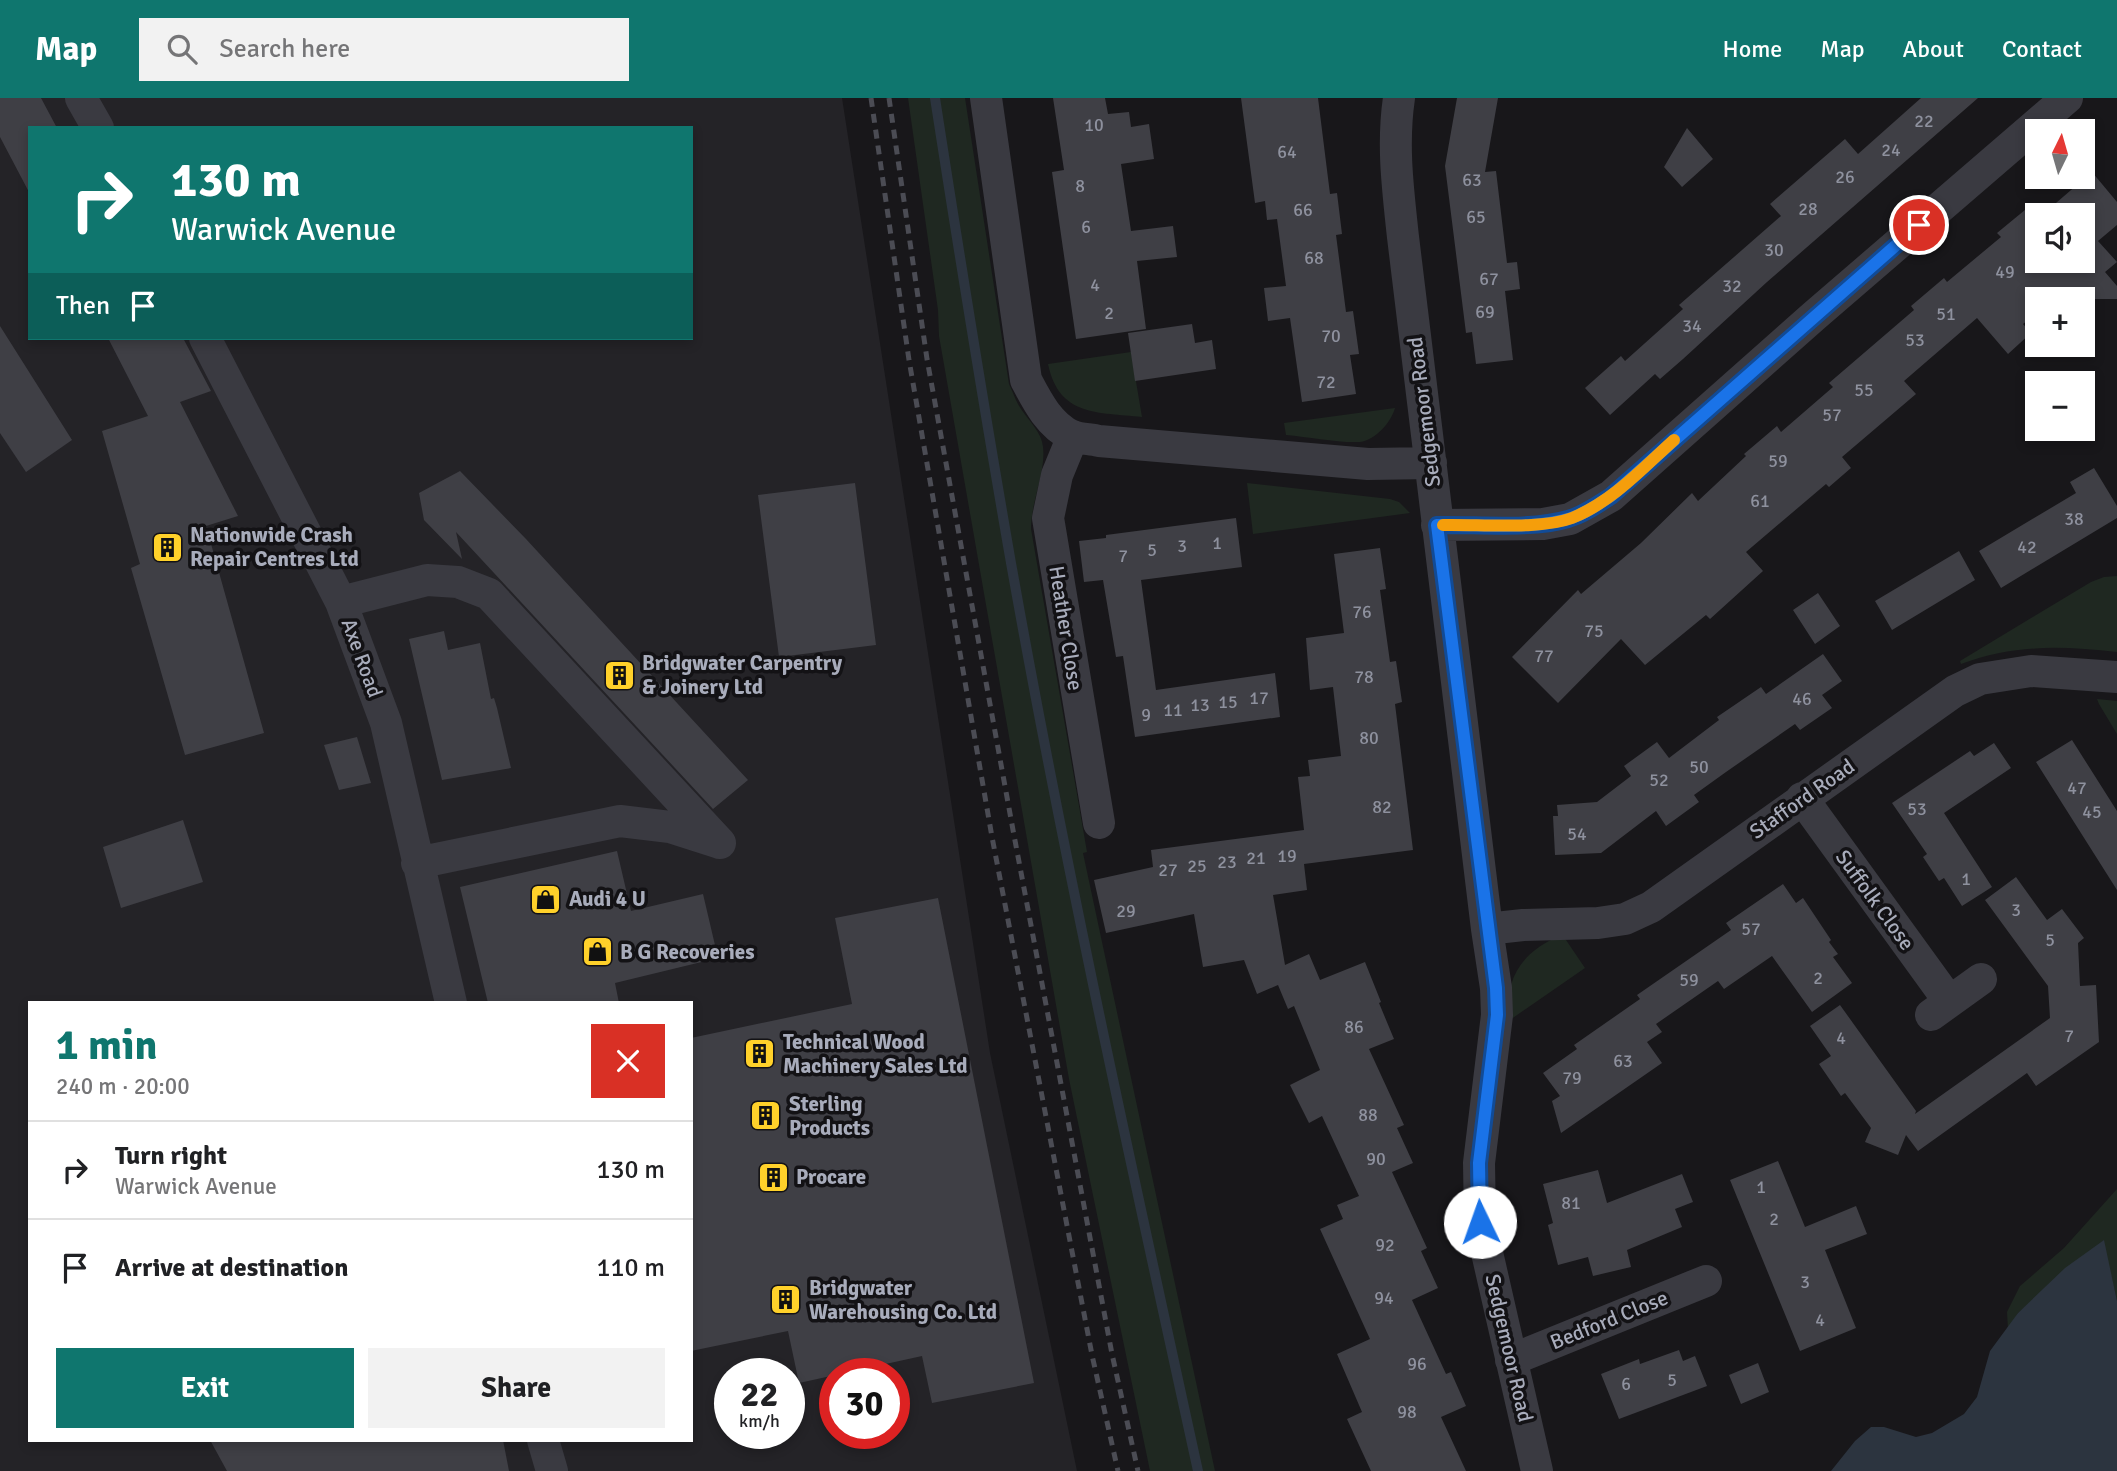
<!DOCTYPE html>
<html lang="en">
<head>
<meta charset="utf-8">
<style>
	:root { --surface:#fff; --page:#f2f2f2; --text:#202124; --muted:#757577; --line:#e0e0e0; --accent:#0f766e }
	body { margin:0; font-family:Signika,sans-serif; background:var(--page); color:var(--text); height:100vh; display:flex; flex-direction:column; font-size:26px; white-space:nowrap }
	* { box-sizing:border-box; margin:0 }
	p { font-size:23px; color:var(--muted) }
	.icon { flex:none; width:38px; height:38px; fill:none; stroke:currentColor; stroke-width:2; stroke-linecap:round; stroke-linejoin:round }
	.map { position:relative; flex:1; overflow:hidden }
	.details { position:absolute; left:28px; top:903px; width:665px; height:441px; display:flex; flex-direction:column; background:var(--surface); border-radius:0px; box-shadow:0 4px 10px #0003 }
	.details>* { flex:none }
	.guide { position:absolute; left:28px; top:28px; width:665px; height:214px; border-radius:0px; box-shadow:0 4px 10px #0003; background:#0f766e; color:#fff; overflow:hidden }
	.needle { width:46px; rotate:5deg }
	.buttons { position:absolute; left:2025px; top:21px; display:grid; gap:14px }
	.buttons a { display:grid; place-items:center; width:70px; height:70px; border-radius:0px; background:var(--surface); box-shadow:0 4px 10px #0003; font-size:35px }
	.speed { position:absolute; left:714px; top:1260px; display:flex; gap:14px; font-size:35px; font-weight:700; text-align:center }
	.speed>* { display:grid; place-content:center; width:91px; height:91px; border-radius:50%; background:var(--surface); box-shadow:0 4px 10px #0003; line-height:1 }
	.speed small { font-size:18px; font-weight:400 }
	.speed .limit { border:10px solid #d22; background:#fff; color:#111 }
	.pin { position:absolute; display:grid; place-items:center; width:60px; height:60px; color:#fff; margin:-30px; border:4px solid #fff; border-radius:50%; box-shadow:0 2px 7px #0007 }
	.me { position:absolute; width:77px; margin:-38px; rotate:357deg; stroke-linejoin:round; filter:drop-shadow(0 0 5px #0008) }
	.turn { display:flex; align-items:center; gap:24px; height:147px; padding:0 28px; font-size:32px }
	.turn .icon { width:91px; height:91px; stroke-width:2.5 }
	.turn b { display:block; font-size:49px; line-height:60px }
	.then { display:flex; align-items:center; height:66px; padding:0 28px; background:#0003; gap:14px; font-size:26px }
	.round { display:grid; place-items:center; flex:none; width:74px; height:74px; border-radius:0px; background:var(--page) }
	.overview { display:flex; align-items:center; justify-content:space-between; height:119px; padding:0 28px }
	h1 { font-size:42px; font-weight:700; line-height:52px; color:var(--accent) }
	.button { display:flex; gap:14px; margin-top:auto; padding:14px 28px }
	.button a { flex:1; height:80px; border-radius:0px; background:var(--accent); color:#fff; font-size:28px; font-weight:700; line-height:80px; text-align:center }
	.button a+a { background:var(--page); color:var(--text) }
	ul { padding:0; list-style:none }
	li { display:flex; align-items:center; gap:21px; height:98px; padding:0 28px; border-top:2px solid var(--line) }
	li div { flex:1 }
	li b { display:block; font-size:26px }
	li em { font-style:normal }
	header { display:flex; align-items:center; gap:42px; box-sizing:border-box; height:98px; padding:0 35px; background:var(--accent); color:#fff }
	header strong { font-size:33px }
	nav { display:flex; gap:38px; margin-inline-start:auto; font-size:24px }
	.search { width:490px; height:63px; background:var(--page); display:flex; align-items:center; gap:18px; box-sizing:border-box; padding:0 24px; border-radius:0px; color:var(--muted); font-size:26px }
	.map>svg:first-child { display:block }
	.built { fill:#242327; fill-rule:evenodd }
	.green { fill:#1f2821 }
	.water { fill:#2c343f }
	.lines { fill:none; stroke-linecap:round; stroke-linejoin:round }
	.stream { stroke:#2c343f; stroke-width:10 }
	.building { fill:#3f3f45 }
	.minor { stroke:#3a3a41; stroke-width:32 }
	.rail { stroke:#4b4c54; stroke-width:5; stroke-dasharray:9 7; stroke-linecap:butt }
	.route-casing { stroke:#114b97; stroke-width:18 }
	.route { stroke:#1a73e8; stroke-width:12 }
	.slow { stroke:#f59e0b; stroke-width:12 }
	.labels { text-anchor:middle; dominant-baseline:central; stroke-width:7; stroke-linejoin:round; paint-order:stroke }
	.number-label { font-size:18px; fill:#8e919e }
	.street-label { font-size:21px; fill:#a8acbb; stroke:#131215 }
	.poi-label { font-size:21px; font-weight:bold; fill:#a8acbb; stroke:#131215; text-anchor:start }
</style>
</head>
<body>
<header>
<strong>Map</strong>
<div class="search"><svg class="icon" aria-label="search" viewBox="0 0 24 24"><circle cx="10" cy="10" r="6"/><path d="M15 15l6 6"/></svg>Search here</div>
<nav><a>Home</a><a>Map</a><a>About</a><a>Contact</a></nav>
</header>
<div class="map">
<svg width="2117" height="1373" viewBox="0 0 2117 1373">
	<rect width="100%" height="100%" fill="#18171a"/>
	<path class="built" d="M0,0H842L990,955L1077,1373H0ZM30,30H691V240H30ZM30,905H691V1342H30ZM730,1276H789V1335H730ZM835,1276H894V1335H835Z"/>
	<path class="green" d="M908,0H965L1009,286C1013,294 1016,304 1021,311C1029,323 1042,335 1043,349C1046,374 1031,403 1031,431L1087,754L1083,755L1215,1373H1150L1069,981L939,238L938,212Z
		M1131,254L1142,319C1098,314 1059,319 1048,266Z
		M1395,310C1391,324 1376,342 1360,344C1338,345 1309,339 1286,337L1284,325Z
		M1247,385L1390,401L1399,404L1410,415L1253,436Z
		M2117,478V554C2061,548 2015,546 1961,566L1960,563L2091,484L2104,479Z
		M2097,601L2117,603V636L2099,606Z
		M1553,841L1566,842L1585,870L1507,924C1506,886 1516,859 1553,841Z
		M2117,1091V1203L2103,1143L2018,1215L2008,1232L2007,1214L2020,1188L2064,1150Z"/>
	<path class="water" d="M2104,1142L2117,1203V1373H1831L1855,1343L1871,1329H1884L1916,1339L1932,1335L1964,1316L1977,1299L1990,1253L2018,1215L2065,1170Z"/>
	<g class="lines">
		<path class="stream" d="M935,0C959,155 984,310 1011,465C1065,769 1132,1071 1198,1373"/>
	</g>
	<path class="building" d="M0,0H41L57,30H30V96L0,39Z
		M1053,0H1105L1108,16L1129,14L1131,29L1149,26L1154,61L1121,66L1131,133L1173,128L1177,159L1137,163L1146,231L1076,241L1052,74L1064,72Z
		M1241,0H1318L1330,96L1337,95L1342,136L1336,137L1346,214L1353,213L1359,256L1350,257L1356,296L1302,304L1290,220L1268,223L1264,190L1286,188L1277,121L1267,122L1265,103L1255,105Z
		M1457,0H1498L1485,74L1496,73L1507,165L1517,164L1520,191L1505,193L1513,262L1476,266L1472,234L1466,235L1445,68Z
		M1921,0H1978L1767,184L1683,261L1660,281L1655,276L1610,317L1585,290L1621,258L1625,263L1683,211L1679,207L1781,118L1770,106L1845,41L1858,56Z
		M1687,30L1713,61L1682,89L1664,69Z
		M2092,74L2117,104V127L2098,143L2117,164L2105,174L2117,188V201H2037V215L2023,226L2031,235L2008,256L1977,220L1904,283L1916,296L1842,359L1851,370L1829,389L1826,386L1746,454L1763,473L1710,521L1706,517L1645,567L1621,541L1558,605L1512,559L1578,492L1581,496L1641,445L1692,395L1698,403L1746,358L1744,356L1777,328L1781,334L1833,289L1829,285L1914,212L1911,208L1944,180L1947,184L2001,139L1997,135L2031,107L2039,117H2037V163H2082V117H2042Z
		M1192,226L1195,245L1212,242L1216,271L1135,283L1128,235Z
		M0,228L72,342L26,374L0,335Z
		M108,240H183L211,293L180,304L238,418L206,428L264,635L185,657L131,470L140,466L102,333L148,318Z
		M2094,370L2117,408V420L2001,490L1979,453L2076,395L2070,384Z
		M460,373L526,441L748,682L713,711L456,434L462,461L424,422L419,395Z
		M855,385L876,547L779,559L758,397Z
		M1236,420L1242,469L1141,482L1156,592L1275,575L1280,619L1135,639L1123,558L1116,559L1103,482L1084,484L1079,443L1106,440V437Z
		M1380,450L1386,491L1380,492L1390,564L1396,563L1402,604L1395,606L1413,752L1304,766L1307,792L1273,797L1285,867L1309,856L1320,882L1365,864L1381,904L1379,905L1394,941L1369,951L1404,1027L1397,1030L1413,1065L1392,1074L1427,1150L1421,1153L1438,1190L1412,1202L1446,1276L1451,1274L1466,1308L1441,1319L1466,1373H1371L1347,1321L1362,1314L1337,1256L1370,1241L1320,1131L1343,1121L1337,1107L1359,1098L1322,1018L1309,1025L1290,987L1320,972L1294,908L1288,911L1278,887L1257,896L1244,862L1203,869L1194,816L1106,835L1094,782L1153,769L1151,752L1304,732L1298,679L1310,678L1308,662L1341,658L1333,589L1310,592L1306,540L1344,535L1334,456Z
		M1959,453L1975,482L1892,532L1875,503Z
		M1818,495L1840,528L1815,546L1793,512Z
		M444,533L448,552L480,545L491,601L494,600L497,610L511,670L442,682L409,541Z
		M1823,556L1842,583L1822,597L1832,610L1800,632L1795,626L1726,674L1694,697L1699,704L1666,728L1656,713L1601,755L1555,757L1553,718H1558L1557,707L1597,704L1631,678L1624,668L1657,644L1669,660L1719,622L1717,619L1761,589L1766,596Z
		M357,639L371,685L339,692L324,647Z
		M2072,642L2117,713V792L2036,664Z
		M1994,645L2011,670L1944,715L1992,789L1962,808L1944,780L1939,783L1923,759L1927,756L1892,705L1970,653L1974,658Z
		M183,722L203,784L121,810L103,749Z
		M617,753L631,813L703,796L718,860L615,885L619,905H488L460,789Z
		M2016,779L2047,822L2062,811L2084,840L2078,845L2080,888L2096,887L2099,944L2036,988L2027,975L1918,1053L1906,1037L1898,1057L1865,1044L1871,1030L1845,995L1841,998L1819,966L1831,958L1810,928L1840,907L1916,1013L1915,1016L2050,920L2048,888L1985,802Z
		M1783,786L1796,805L1803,800L1831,842L1829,844L1838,856L1833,859L1852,885L1812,914L1772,858L1724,891L1718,883L1656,926L1662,934L1647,944L1662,965L1561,1035L1552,1003L1560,998L1543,975L1577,951L1574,947L1640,901L1637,897L1731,832L1726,825Z
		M938,800L1034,1285L932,1305L922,1258L799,1285L788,1233L691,1253V940L852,906L835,820Z
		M1778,1063L1805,1129L1856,1108L1867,1136L1825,1152L1856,1230L1800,1253L1730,1082Z
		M1598,1072L1607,1105L1682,1076L1693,1104L1675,1111L1682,1129L1627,1152L1631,1169L1593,1178L1588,1159L1558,1167L1548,1127L1553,1125L1543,1086Z
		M1679,1252L1683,1263L1695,1258L1707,1288L1619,1321L1601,1276L1639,1261L1640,1266Z
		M1758,1265L1769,1294L1741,1306L1729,1277Z
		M210,1342H503L509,1373H227Z"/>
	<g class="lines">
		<path class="minor" d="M81,0L98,30
			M986,0L1026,282C1037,303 1049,327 1072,338C1080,341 1091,341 1099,343L1368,366L1431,365
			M1399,0C1392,47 1398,92 1403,139L1487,831L1496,890L1497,917L1479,1065L1480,1124L1537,1373
			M205,240L341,504L386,625L451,905
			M1073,338L1057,377L1048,420L1099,725
			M1437,427L1543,426L1570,421L1611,398L1814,218L2067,0
			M341,504L427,482L458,484L489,496L720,745
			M1802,700L1949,903
			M417,765L620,723L670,729L720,745
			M1487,831L1523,827L1598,825L1625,821L1651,809L1955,593L1980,581L2031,573L2117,579
			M1931,917L1981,881
			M1511,1262L1706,1183
			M543,1342L552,1373"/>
		<path class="rail" d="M871,0L909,262L992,739L1092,1257L1118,1373
			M889,0L927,261L1013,732L1112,1256L1138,1373"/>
	</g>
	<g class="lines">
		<defs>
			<path id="route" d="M1480,1124L1479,1065L1497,917L1496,890L1437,427C1476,426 1531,432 1568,421C1583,417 1597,407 1611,398L1919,127"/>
		</defs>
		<use href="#route" class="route-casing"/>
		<use href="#route" class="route"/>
		<path class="slow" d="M1443,427C1479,426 1540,432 1572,420C1612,404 1643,370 1674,342"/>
	</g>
	<defs>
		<symbol id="building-square" viewBox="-11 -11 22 22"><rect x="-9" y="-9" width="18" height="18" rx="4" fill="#ffd12a" stroke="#131215"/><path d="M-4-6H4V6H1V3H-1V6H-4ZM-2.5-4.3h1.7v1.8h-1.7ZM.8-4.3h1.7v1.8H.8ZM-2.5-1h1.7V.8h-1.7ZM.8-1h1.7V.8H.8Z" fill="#111"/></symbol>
		<symbol id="shop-square" viewBox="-11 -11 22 22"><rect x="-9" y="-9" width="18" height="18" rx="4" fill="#ffd12a" stroke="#131215"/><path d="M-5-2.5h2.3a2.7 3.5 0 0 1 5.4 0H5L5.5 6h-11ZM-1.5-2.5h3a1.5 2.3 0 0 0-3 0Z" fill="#111"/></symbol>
	</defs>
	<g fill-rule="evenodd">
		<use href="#building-square" x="150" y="432" width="35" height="35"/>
		<use href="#building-square" x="602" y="560" width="35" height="35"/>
		<use href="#shop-square" x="528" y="784" width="35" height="35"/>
		<use href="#shop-square" x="580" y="836" width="35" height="35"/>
		<use href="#building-square" x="742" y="938" width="35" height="35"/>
		<use href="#building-square" x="748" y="1000" width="35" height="35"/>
		<use href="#building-square" x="756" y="1062" width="35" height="35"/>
		<use href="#building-square" x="768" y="1184" width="35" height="35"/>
	</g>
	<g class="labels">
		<g class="number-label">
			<text x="1924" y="23">22</text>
			<text x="1094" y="27">10</text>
			<text x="1891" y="52">24</text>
			<text x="1287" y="54">64</text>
			<text x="1845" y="79">26</text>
			<text x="1472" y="82">63</text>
			<text x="1080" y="88">8</text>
			<text x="1808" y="111">28</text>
			<text x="1303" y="112">66</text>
			<text x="1476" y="119">65</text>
			<text x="1086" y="129">6</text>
			<text x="1774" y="152">30</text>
			<text x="1314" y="160">68</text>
			<text x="2005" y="174">49</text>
			<text x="1489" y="181">67</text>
			<text x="1095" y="187">4</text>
			<text x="1732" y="188">32</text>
			<text x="1485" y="214">69</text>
			<text x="1109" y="215">2</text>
			<text x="1946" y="216">51</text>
			<text x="1692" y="228">34</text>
			<text x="1331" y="238">70</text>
			<text x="1915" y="242">53</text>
			<text x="1326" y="284">72</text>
			<text x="1864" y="292">55</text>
			<text x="1832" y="317">57</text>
			<text x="1778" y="363">59</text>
			<text x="1760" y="403">61</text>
			<text x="2074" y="421">38</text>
			<text x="1217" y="445">1</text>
			<text x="1182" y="448">3</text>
			<text x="2027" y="449">42</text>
			<text x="1152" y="452">5</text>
			<text x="1123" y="458">7</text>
			<text x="1362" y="514">76</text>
			<text x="1594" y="533">75</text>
			<text x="1544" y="558">77</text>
			<text x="1364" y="579">78</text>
			<text x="1259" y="600">17</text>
			<text x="1802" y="601">46</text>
			<text x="1228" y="604">15</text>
			<text x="1200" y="607">13</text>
			<text x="1173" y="612">11</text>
			<text x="1146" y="617">9</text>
			<text x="1369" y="640">80</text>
			<text x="1699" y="669">50</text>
			<text x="1659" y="682">52</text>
			<text x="2077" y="690">47</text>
			<text x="1382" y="709">82</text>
			<text x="1917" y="711">53</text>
			<text x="2092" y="714">45</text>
			<text x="1577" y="736">54</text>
			<text x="1287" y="758">19</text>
			<text x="1256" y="760">21</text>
			<text x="1227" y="764">23</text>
			<text x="1197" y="768">25</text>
			<text x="1168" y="772">27</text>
			<text x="1966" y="781">1</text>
			<text x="2016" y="812">3</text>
			<text x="1126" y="813">29</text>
			<text x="1751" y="831">57</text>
			<text x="2050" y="842">5</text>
			<text x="1818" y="880">2</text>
			<text x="1689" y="882">59</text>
			<text x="1354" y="929">86</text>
			<text x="2069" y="938">7</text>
			<text x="1841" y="940">4</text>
			<text x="1623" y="963">63</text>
			<text x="1572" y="980">79</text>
			<text x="1368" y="1017">88</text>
			<text x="1376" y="1061">90</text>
			<text x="1761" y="1089">1</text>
			<text x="1571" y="1105">81</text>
			<text x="1774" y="1121">2</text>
			<text x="1385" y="1147">92</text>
			<text x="1805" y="1184">3</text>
			<text x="1384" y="1200">94</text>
			<text x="1820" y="1222">4</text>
			<text x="1417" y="1266">96</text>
			<text x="1672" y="1282">5</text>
			<text x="1626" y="1286">6</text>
			<text x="1407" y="1314">98</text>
		</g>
		<g class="street-label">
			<text transform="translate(1424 314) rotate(-97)">Sedgemoor Road</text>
			<text transform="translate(1066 530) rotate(81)">Heather Close</text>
			<text transform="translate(362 560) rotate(70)">Axe Road</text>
			<text transform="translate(1802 701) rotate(-35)">Stafford Road</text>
			<text transform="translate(1875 802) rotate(54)">Suffolk Close</text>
			<text transform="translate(1609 1222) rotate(-22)">Bedford Close</text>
			<text transform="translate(1509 1250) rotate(77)">Sedgemoor Road</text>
		</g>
		<g class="poi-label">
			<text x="190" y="437">Nationwide Crash<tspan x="190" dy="24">Repair Centres Ltd</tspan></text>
			<text x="642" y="565">Bridgwater Carpentry<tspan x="642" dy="24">&amp; Joinery Ltd</tspan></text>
			<text x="569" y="801">Audi 4 U</text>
			<text x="620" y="854">B G Recoveries</text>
			<text x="783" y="944">Technical Wood<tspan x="783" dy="24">Machinery Sales Ltd</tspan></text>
			<text x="789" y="1006">Sterling<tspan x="789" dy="24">Products</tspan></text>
			<text x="796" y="1079">Procare</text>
			<text x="809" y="1190">Bridgwater<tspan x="809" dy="24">Warehousing Co. Ltd</tspan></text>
		</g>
	</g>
</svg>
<div class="buttons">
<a><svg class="needle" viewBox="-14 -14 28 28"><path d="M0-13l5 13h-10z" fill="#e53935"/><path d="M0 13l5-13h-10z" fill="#757577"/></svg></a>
<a><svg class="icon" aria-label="sound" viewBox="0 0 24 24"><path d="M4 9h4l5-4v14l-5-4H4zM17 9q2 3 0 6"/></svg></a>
<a>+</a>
<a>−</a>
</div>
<div class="speed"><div>22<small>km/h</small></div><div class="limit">30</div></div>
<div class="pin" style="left:1919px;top:127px;background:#d93025"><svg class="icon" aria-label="arrive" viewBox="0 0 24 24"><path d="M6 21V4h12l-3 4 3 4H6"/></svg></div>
<svg class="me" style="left:1480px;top:1124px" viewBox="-20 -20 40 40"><circle r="19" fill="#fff"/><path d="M0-13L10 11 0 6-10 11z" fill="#1a73e8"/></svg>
<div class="guide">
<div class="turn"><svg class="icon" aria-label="right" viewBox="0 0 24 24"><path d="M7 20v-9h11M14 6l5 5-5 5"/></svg><div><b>130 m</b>Warwick Avenue</div></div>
<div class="then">Then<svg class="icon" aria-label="arrive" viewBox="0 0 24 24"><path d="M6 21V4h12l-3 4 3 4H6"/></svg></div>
</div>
<section class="details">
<div class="overview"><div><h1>1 min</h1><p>240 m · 20:00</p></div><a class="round" style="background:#d93025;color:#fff"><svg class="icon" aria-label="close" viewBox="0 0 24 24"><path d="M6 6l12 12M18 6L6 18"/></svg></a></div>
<ul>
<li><svg class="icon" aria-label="right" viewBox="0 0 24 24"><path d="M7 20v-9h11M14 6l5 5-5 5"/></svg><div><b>Turn right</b><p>Warwick Avenue</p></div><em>130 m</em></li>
<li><svg class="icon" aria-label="arrive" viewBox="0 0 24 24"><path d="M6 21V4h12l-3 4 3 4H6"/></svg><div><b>Arrive at destination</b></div><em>110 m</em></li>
</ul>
<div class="button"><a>Exit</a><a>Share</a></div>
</section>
</div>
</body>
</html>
